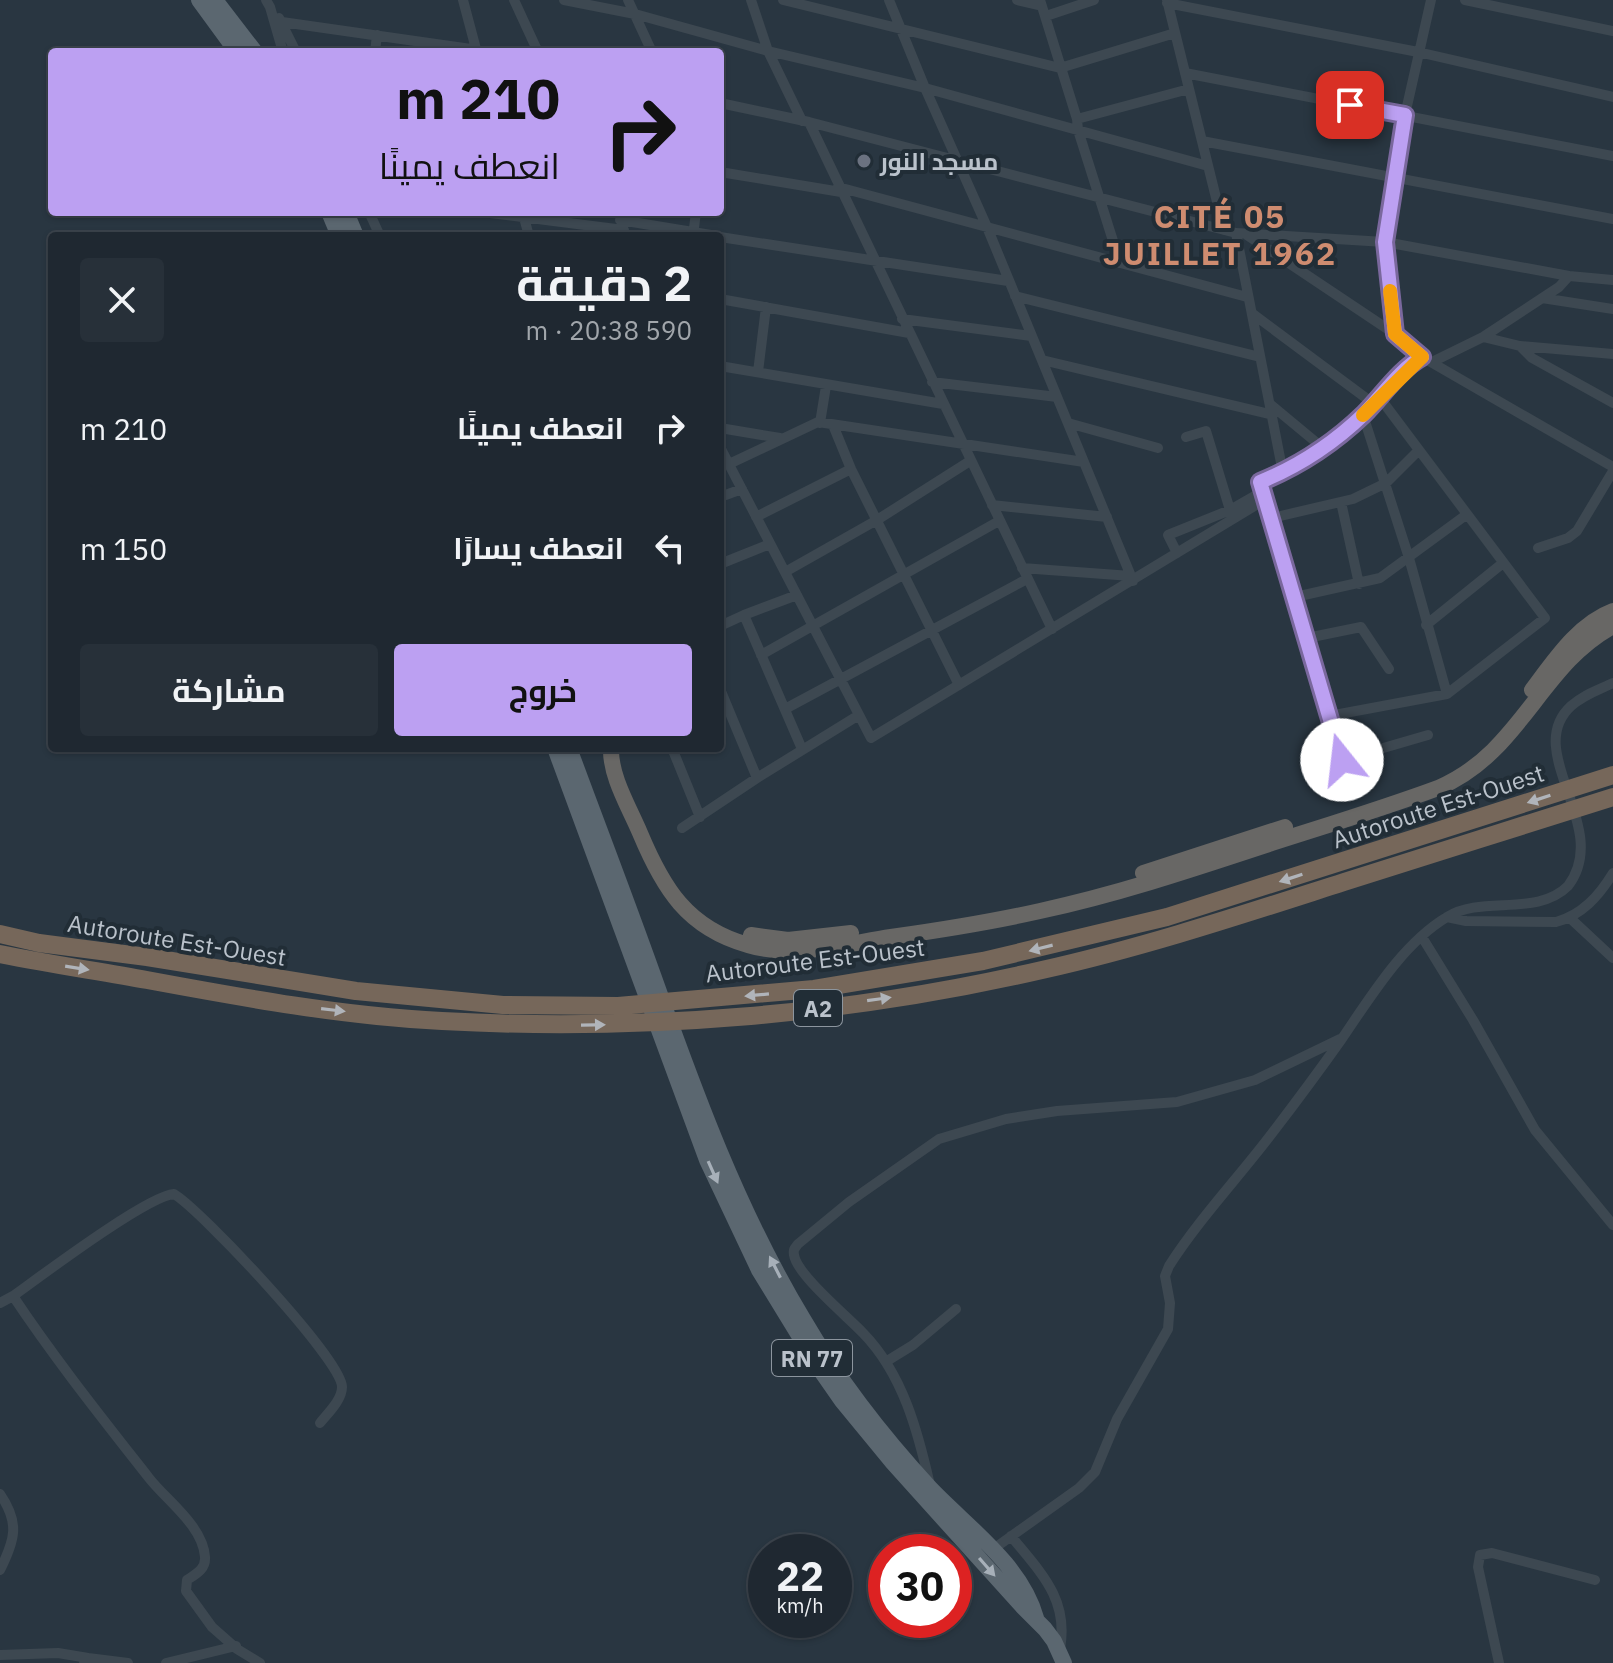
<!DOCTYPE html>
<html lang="ar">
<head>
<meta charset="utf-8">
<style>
	:root { --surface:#1f2831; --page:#273039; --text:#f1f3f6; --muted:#a1a6ab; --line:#3c444d; --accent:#bca0f2 }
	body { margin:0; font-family:"IBM Plex Sans",Cairo,sans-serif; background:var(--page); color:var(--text); direction:rtl; height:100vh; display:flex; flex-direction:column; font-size:30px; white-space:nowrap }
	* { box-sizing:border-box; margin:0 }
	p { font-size:26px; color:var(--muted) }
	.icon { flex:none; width:44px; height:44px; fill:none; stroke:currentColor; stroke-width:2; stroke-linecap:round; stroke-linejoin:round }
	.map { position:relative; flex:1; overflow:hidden; direction:ltr }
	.side { position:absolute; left:48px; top:232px; width:676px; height:520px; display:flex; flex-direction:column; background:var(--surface); border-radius:8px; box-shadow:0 2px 6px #0004,0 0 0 2px var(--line); direction:rtl }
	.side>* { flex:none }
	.guide { position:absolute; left:48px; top:48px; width:676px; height:168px; border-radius:8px; box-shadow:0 2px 6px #0004,0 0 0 2px var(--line); direction:rtl; background:#bca0f2; color:#111; overflow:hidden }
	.speed { position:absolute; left:748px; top:1534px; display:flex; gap:16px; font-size:40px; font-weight:700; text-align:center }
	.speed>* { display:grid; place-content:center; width:104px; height:104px; border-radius:50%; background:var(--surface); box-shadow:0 2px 6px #0004,0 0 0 2px var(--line); line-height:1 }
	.speed small { font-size:20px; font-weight:400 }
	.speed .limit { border:12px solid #d22; background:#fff; color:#111 }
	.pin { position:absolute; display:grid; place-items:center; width:68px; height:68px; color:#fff; margin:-34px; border-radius:16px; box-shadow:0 4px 12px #0006 }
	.me { position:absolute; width:88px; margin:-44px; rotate:344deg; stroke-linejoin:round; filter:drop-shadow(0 0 6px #0008) }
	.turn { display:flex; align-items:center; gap:28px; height:168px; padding:0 32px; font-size:36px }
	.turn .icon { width:104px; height:104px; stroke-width:2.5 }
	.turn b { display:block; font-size:56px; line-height:68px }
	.round { display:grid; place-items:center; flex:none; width:84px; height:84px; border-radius:8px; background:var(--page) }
	.headline { display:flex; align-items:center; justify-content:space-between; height:136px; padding:0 32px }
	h1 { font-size:48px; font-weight:700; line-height:60px }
	.action { display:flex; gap:16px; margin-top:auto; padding:16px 32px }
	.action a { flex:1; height:92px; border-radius:8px; background:var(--accent); color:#111; font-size:32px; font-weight:700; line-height:92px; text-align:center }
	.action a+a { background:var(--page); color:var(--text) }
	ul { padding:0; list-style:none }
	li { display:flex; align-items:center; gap:24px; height:120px; padding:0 32px }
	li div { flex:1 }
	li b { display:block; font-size:30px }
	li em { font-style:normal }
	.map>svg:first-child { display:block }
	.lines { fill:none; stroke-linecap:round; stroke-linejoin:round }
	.minor { stroke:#3d4851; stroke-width:10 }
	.primary { stroke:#5b6770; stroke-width:16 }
	.trunk { stroke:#686765; stroke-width:16 }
	.motorway { stroke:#76675a; stroke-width:18 }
	.oneway { fill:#b0b4ba }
	.oneway2 { fill:#a7b0b9 }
	.route-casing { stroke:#7a689d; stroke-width:20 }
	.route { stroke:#bca0f2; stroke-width:14 }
	.slow { stroke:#f59e0b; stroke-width:14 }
	.worship-dot { fill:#6b7280; stroke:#212d36; stroke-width:3 }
	.labels { text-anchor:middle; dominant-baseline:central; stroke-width:8; stroke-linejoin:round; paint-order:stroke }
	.shield { fill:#212d36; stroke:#8c959e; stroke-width:2 }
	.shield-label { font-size:22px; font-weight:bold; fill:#bac2cb }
	.poi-label { font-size:24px; font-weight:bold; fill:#bac2cb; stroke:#212d36; text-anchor:start }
	.street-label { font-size:24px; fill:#bac2cb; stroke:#212d36 }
	.district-label { font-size:32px; font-weight:bold; letter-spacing:2px; fill:#cf8c70; stroke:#212d36 }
</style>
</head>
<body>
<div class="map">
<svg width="1613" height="1663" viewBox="0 0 1613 1663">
	<rect width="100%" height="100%" fill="#293641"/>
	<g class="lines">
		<path class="minor" d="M266,0L270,7L283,52
			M463,0L476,49
			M514,0L538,52
			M564,0L635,14L768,51L925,88L1208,166
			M628,0L652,52
			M751,0L768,51L802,121
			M783,0L1060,68L1175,33
			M889,0L925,88L987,227L1133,581
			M1017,0L1042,6
			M1040,0L1077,119L1078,130L1120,263
			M1167,0L1224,230
			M1465,0L1613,31
			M1167,3L1418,52L1613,97
			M1046,16L1094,0
			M279,18L296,52
			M282,22L492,52
			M375,52L377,35
			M1185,73L1613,156
			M720,103L809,122L1236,233L1385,242L1569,276L1613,280
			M1077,119L1189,89
			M809,122L1052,629
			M1202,141L1613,219
			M720,172L841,192
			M838,187L1247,297
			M369,212L380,236
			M482,212L624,230
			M523,214L529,236
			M620,220L717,236
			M1236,233L1283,473
			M1247,235L1395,334L1422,357L1613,467
			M693,236L696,212
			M720,237L1008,281
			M1015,296L1260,357
			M1542,298L1613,309
			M720,299L909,333
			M1253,314L1374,404
			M902,319L1031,336
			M1395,334L1385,242L1405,115L1431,0
			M1483,337L1520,346L1613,354
			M1520,346L1532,358L1613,403
			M1042,360L1273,415
			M1432,362L1483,337L1559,287L1569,276
			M720,366L943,404
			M758,372L766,307
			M932,382L1057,397
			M1270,404L1323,448
			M1363,415L1409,558L1447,694
			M820,423L826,386
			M1068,423L1158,448
			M833,425L851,469L959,685
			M720,428L780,438
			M1186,437L1206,431L1230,510
			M720,447L871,738L1266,499
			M729,464L818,422L1084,462
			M1263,491L1342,760L1428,735
			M720,497L742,489
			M1341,502L1359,584
			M992,505L1107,517
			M756,517L851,469
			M1272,518L1353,499L1386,483L1418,451
			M1538,548L1568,538L1577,531L1613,471
			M1177,553L1168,535L1230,510L1263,491L1260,482C1299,467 1334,443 1364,414C1382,396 1400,369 1422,357
			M720,564L770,544
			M1022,568L1131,576
			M785,572L877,520L970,461
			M1295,597L1380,578L1466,515
			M744,615L797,595
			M1426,625L1503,563
			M720,626L744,615L802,749
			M1307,638L1361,627L1389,669
			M761,655L999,521
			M720,689L757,778
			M785,709L1027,579
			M1329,716L1447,694L1545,618L1380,398
			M672,748L700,817
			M682,828L757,778L859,715
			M1447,917L1466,921L1556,922C1582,915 1599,896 1613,873
			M1570,918L1613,958
			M1422,937L1473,1020L1535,1130L1613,1225
			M13,1296C41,1276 147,1196 174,1194C201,1210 342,1360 342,1387C342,1400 328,1413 320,1423
			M0,1303L13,1296C55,1359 102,1418 149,1478C167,1501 203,1526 205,1557C206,1569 196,1574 187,1580L186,1591L212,1627L237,1649L260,1663
			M887,1361L913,1345L956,1309
			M930,1485C918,1432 903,1374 863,1333C848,1317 797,1275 794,1255C793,1249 795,1248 798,1244L849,1202L939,1139L1006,1119L1057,1111L1177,1102L1255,1080L1340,1039
			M0,1494C20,1523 15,1540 0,1570
			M1011,1536C1041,1573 1069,1599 1060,1649
			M992,1550L1079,1488L1095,1472L1117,1419L1168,1329L1170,1303L1165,1276L1169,1266C1199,1219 1239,1177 1273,1132C1296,1102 1319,1071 1341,1040C1370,998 1402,944 1447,917C1482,895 1537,917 1568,886C1613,827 1521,752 1571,706C1583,695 1598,690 1613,683
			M0,1655L58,1653L88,1658
			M84,1663L88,1658L128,1663
			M166,1663L236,1646
			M1499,1663L1478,1567L1480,1555L1492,1553L1595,1580"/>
		<path class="primary" d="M199,0L237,52
			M215,0L255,52
			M329,212L339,236
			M346,212L356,236
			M555,748L707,1160L759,1270L819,1368L842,1401L893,1463L1022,1606L1045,1629L1054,1641L1064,1663
			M569,748C597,824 626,899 653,975C695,1093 738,1211 803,1319C838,1379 883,1437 930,1488C967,1527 1021,1564 1036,1618"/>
		<path class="trunk" d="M1532,690C1554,661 1578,624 1613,611
			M611,748C610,776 629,807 640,833C663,888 687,928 748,945C794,959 845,944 891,937C941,930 991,922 1040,911C1119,894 1196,868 1272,843C1328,825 1384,808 1438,788C1521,753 1540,665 1613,626
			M1143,873L1285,827
			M751,935L788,940L851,933"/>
		<path class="motorway" d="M0,934L39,943L147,957L356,991L503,1005L618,1006L814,989L983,961L1167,917L1613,775
			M0,954C49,964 98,971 147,980C244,998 343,1016 442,1021C642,1032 847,1015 1042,970C1145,947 1244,914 1344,882C1434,853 1523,826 1613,797"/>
	</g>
	<defs><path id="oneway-solid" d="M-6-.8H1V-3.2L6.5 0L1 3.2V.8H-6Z" transform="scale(2)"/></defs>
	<g class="oneway">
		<use href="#oneway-solid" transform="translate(1539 799) rotate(162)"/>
		<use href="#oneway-solid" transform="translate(1291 878) rotate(162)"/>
		<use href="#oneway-solid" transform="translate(1041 948) rotate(166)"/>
		<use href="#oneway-solid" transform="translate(77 968) rotate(9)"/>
		<use href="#oneway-solid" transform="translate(757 995) rotate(175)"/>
		<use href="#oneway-solid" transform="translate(879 999) rotate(-8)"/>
		<use href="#oneway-solid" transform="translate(333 1010) rotate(7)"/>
		<use href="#oneway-solid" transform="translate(593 1025) rotate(-1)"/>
	</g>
	<g class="oneway2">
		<use href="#oneway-solid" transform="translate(713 1172) rotate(66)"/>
		<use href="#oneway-solid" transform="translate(775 1267) rotate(-117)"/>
		<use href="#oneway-solid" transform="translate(987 1567) rotate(49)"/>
	</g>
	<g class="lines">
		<defs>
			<path id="route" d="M1342,760L1260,482C1299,466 1334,443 1364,414C1382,396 1400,369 1422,357L1395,334L1385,242L1405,115L1350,105"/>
		</defs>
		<use href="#route" class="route-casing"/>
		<use href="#route" class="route"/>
		<path class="slow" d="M1363,415L1422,357L1395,334L1390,291"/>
	</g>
	<circle class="worship-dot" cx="864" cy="161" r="8"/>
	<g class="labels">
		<g class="shield">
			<rect x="794" y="990" width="48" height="36" rx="6"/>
			<rect x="772" y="1340" width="80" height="36" rx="6"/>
		</g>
		<g class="shield-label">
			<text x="818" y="1008">A2</text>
			<text x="812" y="1358">RN 77</text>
		</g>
		<g class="poi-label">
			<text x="880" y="161">مسجد النور</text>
		</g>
		<g class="street-label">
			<text transform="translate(1438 806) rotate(-18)">Autoroute Est-Ouest</text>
			<text transform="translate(177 940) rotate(9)">Autoroute Est-Ouest</text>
			<text transform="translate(815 960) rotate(-7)">Autoroute Est-Ouest</text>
		</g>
		<g class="district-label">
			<text x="1220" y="216">CITÉ 05<tspan x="1220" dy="37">JUILLET 1962</tspan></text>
		</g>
	</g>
</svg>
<div class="speed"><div>22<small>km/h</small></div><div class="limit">30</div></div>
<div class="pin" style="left:1350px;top:105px;background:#d93025"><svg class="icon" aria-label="arrive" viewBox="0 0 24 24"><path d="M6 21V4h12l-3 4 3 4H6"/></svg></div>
<svg class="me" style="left:1342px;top:760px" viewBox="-20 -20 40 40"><circle r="19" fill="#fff"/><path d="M0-13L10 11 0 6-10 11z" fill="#bca0f2"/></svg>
<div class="guide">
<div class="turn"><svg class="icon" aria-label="right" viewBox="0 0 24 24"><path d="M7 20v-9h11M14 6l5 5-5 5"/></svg><div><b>210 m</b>انعطف يمينًا</div></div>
</div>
<section class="side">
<div class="headline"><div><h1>2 دقيقة</h1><p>590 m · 20:38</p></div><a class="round"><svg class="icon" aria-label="close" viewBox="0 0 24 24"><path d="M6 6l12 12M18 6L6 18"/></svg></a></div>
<ul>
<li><svg class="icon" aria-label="right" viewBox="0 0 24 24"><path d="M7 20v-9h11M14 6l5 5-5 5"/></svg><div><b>انعطف يمينًا</b></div><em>210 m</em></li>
<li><svg class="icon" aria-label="left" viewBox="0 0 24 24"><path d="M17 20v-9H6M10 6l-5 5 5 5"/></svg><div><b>انعطف يسارًا</b></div><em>150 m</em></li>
</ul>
<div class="action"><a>خروج</a><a>مشاركة</a></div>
</section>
</div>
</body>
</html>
